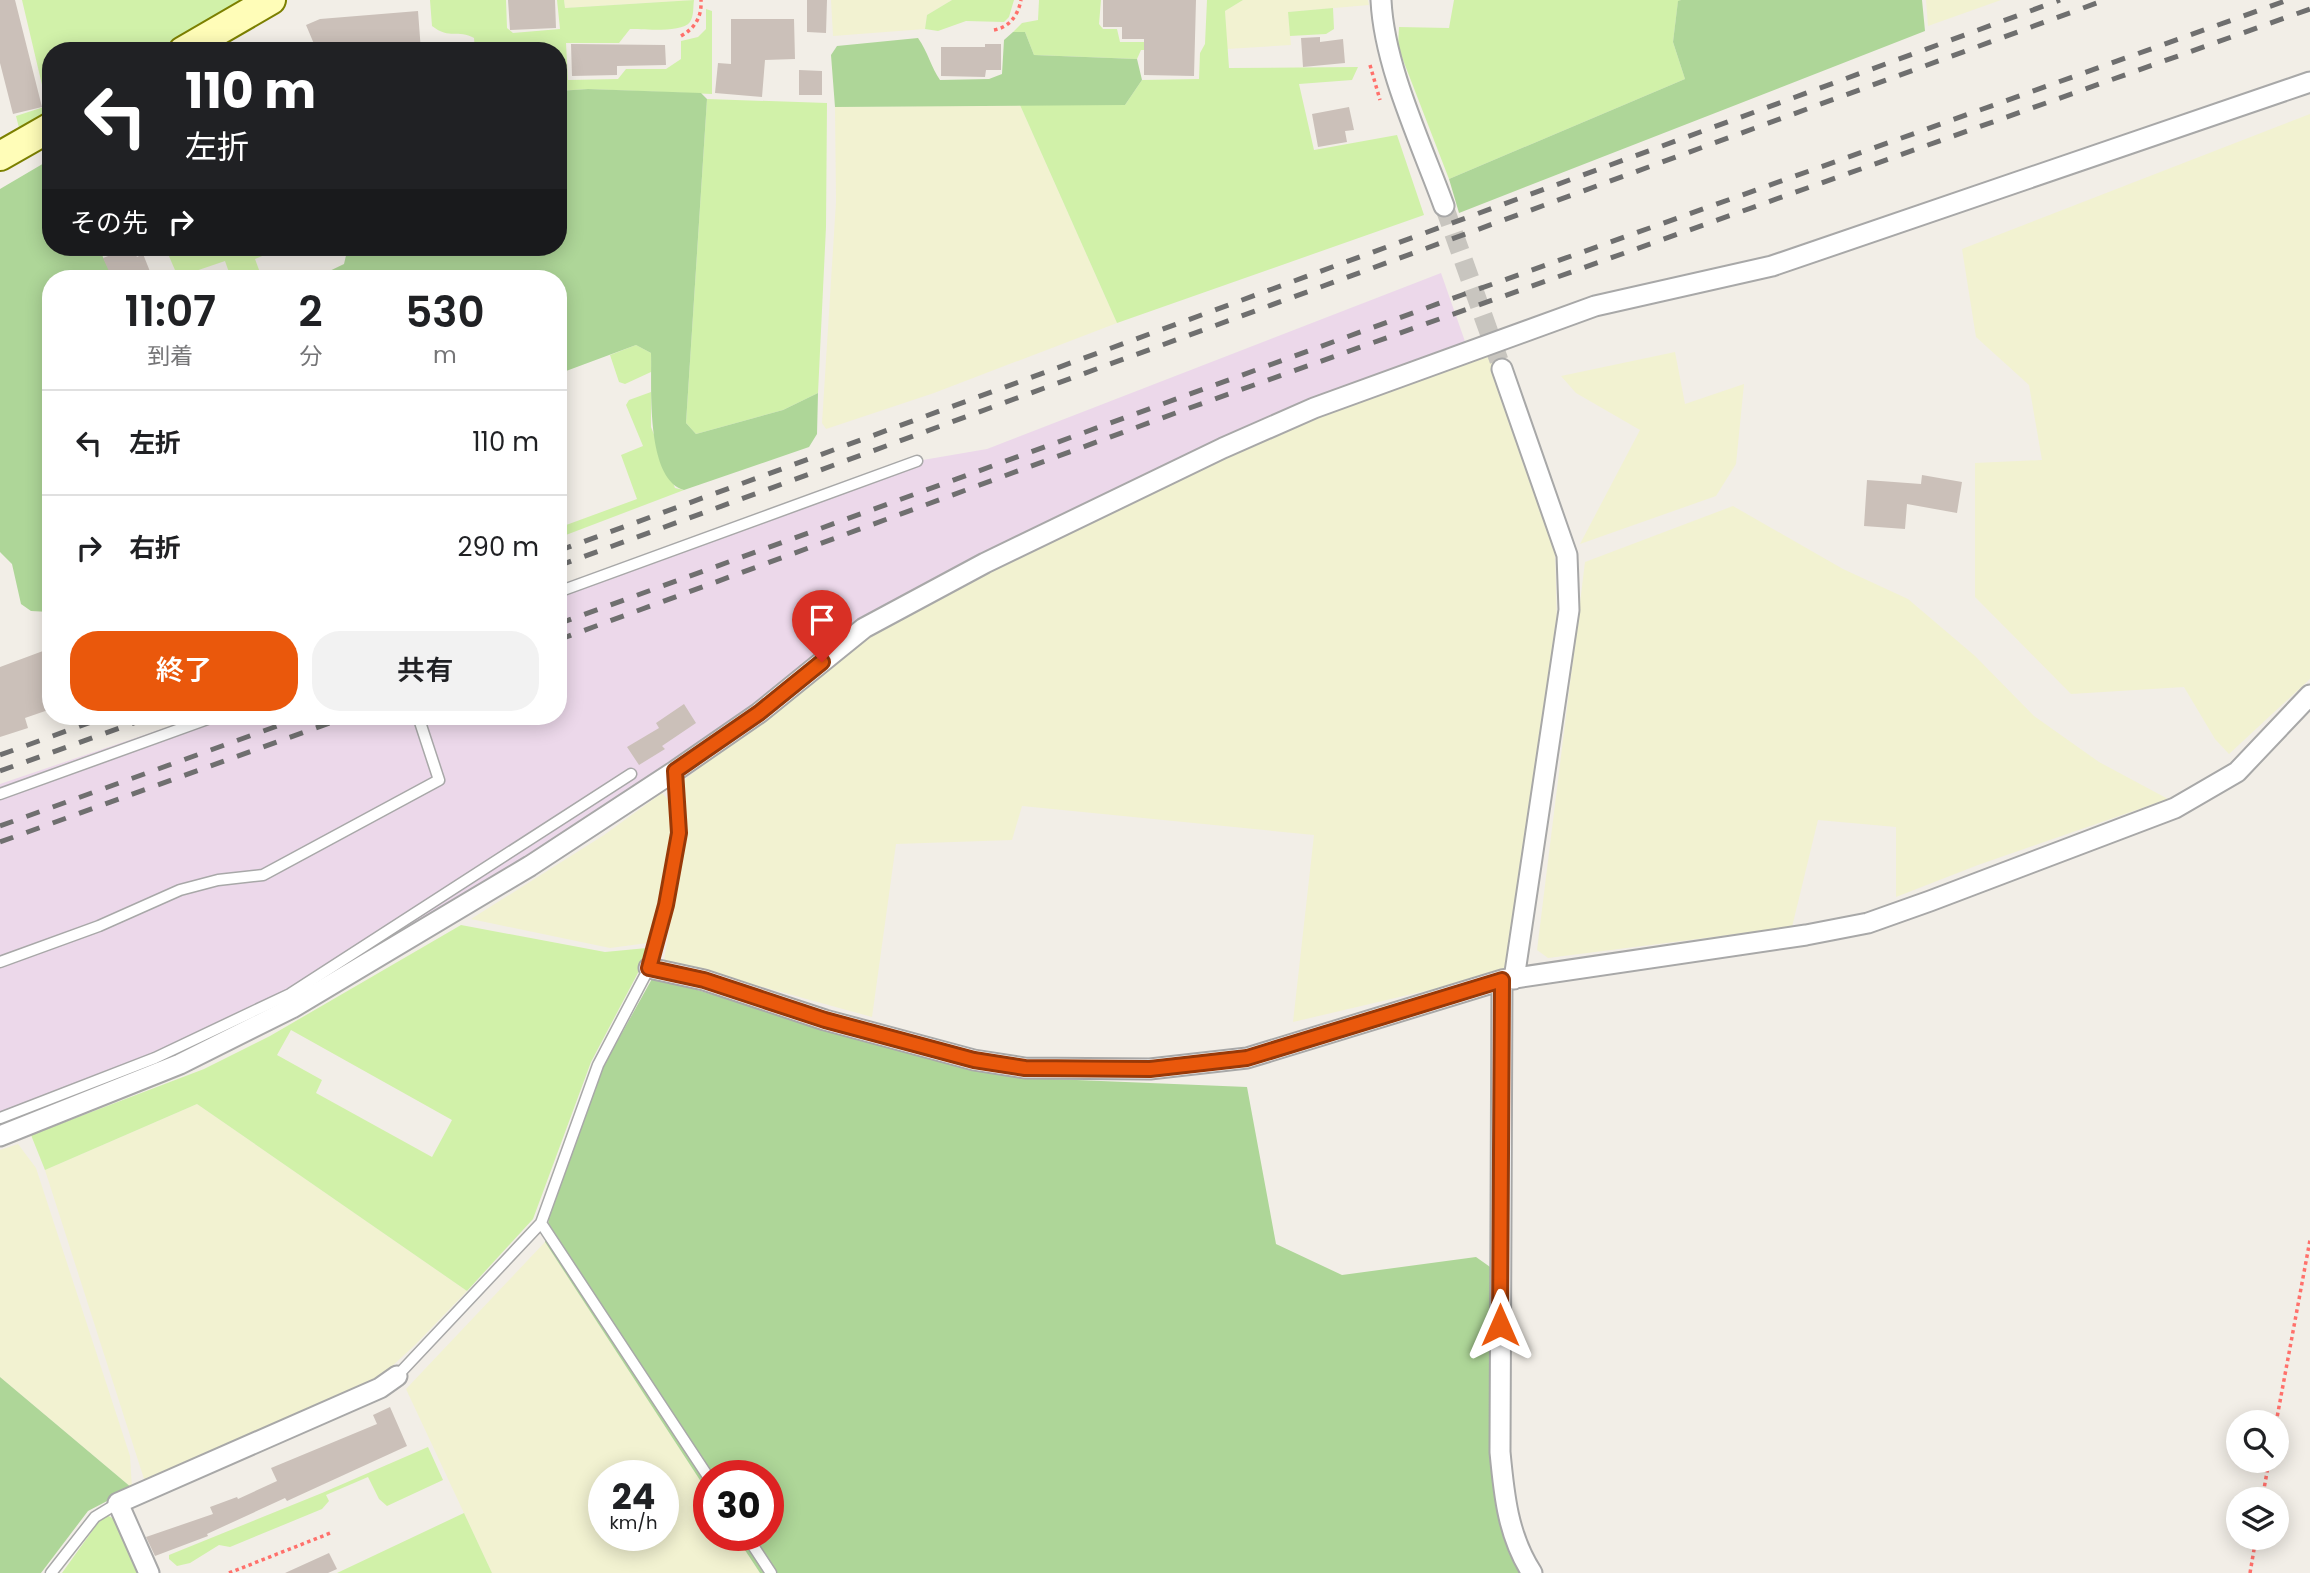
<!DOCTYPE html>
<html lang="ja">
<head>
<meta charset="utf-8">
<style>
	:root { --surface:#fff; --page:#f2f2f2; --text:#202124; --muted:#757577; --line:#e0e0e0; --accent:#ea580c }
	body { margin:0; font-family:Poppins,"Noto Sans JP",sans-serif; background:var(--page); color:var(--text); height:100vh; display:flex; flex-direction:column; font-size:26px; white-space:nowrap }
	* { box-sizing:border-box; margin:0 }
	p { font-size:23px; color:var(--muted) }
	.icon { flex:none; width:38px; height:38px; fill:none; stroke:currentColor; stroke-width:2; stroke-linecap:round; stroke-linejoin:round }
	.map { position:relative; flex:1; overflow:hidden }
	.panel { position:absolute; left:42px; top:270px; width:525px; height:455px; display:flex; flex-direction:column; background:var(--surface); border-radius:28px; box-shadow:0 4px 18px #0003 }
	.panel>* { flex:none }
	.banner { position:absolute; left:42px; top:42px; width:525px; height:214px; border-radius:28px; box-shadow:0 4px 18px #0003; background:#202124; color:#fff; overflow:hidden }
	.controls { position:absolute; left:2226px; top:1410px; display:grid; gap:14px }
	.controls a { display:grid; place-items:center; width:63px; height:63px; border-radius:50%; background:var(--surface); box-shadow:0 4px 18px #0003; font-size:35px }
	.speed { position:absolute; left:588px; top:1460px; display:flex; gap:14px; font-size:35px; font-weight:700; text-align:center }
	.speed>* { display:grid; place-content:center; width:91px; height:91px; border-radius:50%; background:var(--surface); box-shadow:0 4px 18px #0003; line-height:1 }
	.speed small { font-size:18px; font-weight:400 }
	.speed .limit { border:10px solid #d22; background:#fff; color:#111 }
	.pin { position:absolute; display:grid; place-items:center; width:60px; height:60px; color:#fff; margin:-72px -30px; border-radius:50% 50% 50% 0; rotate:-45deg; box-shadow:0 0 7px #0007 }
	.pin .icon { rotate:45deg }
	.me { position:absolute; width:77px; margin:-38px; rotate:0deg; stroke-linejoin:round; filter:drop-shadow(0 0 5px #0008) }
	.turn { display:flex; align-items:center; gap:24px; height:147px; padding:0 28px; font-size:32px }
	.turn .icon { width:91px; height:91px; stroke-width:2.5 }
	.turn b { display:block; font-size:49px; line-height:60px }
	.then { display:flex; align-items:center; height:66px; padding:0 28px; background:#0003; gap:14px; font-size:26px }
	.eta { display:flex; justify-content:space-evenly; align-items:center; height:119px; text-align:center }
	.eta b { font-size:42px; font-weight:600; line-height:49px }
	.action { display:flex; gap:14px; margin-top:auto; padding:14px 28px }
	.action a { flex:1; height:80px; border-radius:28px; background:var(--accent); color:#fff; font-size:28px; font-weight:600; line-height:80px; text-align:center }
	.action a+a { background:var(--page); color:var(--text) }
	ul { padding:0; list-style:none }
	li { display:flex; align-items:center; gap:21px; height:105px; padding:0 28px; border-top:2px solid var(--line) }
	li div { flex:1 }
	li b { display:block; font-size:26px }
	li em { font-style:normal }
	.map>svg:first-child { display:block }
	.industrial { fill:#ecd8ea }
	.farmland { fill:#f2f2d1; fill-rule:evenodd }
	.grass { fill:#d1f1a9; fill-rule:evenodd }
	.forest { fill:#aed698 }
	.building { fill:#cbc0b9 }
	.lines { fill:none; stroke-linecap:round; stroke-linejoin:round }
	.minor-tunnel { stroke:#c8c5bf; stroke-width:19; stroke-dasharray:19 10; stroke-linecap:butt }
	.service-casing { stroke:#a8a8a8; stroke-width:13 }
	.minor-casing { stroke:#a8a8a8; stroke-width:23 }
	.secondary-casing { stroke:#7c8000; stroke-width:32 }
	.path { stroke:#ff706b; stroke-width:3.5; stroke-dasharray:3.5 3.5; stroke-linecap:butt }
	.service { stroke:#fff; stroke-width:10 }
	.minor { stroke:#fff; stroke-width:19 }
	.secondary { stroke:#fffdb8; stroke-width:28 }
	.rail { stroke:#6f6f6f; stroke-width:5; stroke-dasharray:14 14; stroke-linecap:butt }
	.route-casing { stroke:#983908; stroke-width:18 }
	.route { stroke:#ea580c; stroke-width:12 }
</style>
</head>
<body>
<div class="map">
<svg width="2310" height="1573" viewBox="0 0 2310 1573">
	<rect width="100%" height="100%" fill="#f2eee7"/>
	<path class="industrial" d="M1441,273L1468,350L864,628L759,713L292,1008L0,1136V784L200,716H558V592L917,461L987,449Z"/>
	<path class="farmland" d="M564,0H694L565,8Z
		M831,0H952L927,15L925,29L833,36Z
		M1243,0H1368L1369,5L1288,12L1291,45L1227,49L1225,11Z
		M1926,0H2001L1928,26Z
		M1020,105L1117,323L934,393L826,429L822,423L836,202L835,107Z
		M2310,114V679L2229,754L2215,739L2184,687L2071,694L1975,597V463L2042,460L2029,385L1976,337L1962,249Z
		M1491,352L1555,550L1557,624L1510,958L1505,968L1489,976L1293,1022L1314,835L1022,806L1012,840L896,844L872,1017L664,960L686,831L684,780L868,637L1060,535L1316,414Z
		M1675,352L1685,404L1744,384L1736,464L1716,496L1580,544L1640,430L1576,393L1561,376Z
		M1733,506L1843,569L1908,599L1975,656L2034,716L2099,762L2168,799L1978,865L1896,897V827L1818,820L1792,927L1548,958L1537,950L1585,562Z
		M662,793L668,799L675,835L665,887L648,943L610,948L471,919L604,835Z
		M197,1104L467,1291L415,1345L377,1380L145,1482L45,1170Z
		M18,1144L36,1168L130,1456L132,1488L0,1377V1150Z
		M545,1242L709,1494V1535H735L760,1573H492L406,1389ZM604,1475H663V1535H604Z"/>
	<path class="grass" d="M22,0H245L246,3L162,51H51V115L20,132L16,116L47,106Z
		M430,0H506L507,28L513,33L560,29L557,0H564L565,8L694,0C693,7 694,16 690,22C682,33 643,29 630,29L619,43H566L568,80L618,79L626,69H666L681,59V41L698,37L706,29V9L712,11V94L588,89L558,91V51H475L474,38C458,29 450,40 432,26Z
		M952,0H1014L1009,17L1004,22L966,21L938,31L925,29L927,15Z
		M1039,0H1101L1099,24L1103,29H1117L1120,42H1172L1173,50H1141L1137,59L1034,55L1025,32H1013L1022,23L1038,20Z
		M1207,0H1243L1225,11L1229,68L1358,67L1352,80L1299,84L1314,150L1397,135L1424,215L1117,323L1020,105H1125L1142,80L1199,79L1200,53L1205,44Z
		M1454,0H1681L1678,2L1673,42L1685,79L1449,179L1398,47L1399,27L1449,28Z
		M1333,8L1334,29L1326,34L1290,36L1288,12Z
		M707,99L827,103L826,227L818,393L783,410L696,434L686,423Z
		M165,247H284L255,259L262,278H231L225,261L178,277Z
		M636,345L651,353V372L625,384L619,382L610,355Z
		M651,392V427L675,488L684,490L558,538V528L637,499L621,455L643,446L626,405L629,400Z
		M461,925L605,952L647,948L640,969L591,1062L533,1219L467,1291L197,1104L45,1170L31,1135L204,1069L270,1036ZM291,1030L452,1120L432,1157L316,1093L322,1080L277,1055Z
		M428,1447L443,1480L387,1506L379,1499L368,1477L326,1495L329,1501L322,1509L230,1547L219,1545L190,1563L177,1566L169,1559V1555L322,1493Z
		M464,1513L492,1573H337Z
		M107,1515L114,1519L140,1573H62L100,1520Z"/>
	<path class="forest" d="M1681,0H1922L1925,31L1459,213L1449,179L1685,79L1673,42L1678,1Z
		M1013,32H1025L1034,55L1137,59L1142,80L1125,105L835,107L831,55L837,46L918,38C928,52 931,67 940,80L989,79L1002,74L1004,40Z
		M588,89L701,93L707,99L686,423L696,434L783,410L818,393L817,434L809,447L684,490C645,479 652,385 651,353L636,345L558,374V278H315L344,264L348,247H558V91Z
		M51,159V247H103L102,255L113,278H51L50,612L31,611L21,604L12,564L0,552V189Z
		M653,977L965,1068L1028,1078L1247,1087L1276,1244L1342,1275L1476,1257L1500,1274V1455L1532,1573H760L735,1535H768V1475H709V1494L545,1242L549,1218L603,1067Z
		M0,1377L132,1488L88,1511L41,1573H0Z"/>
	<path class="building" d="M0,0H15L42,107L13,114L0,63Z
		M508,0H555L556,28L510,30Z
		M807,0H827L826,33L807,32Z
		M1103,0H1196L1194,76L1144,75V39H1122V27H1103Z
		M418,11L421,51H393L392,43L341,46L342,51H317L306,25L320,19Z
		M731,19H794L795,59L765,60L762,97L715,93L718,63L731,64Z
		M1320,37V42L1343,39L1345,63L1303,67L1301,38Z
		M571,44L665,45L666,65L617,66V75L572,76Z
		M985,44H1001V70H986L985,77L941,76V47H985Z
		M799,70L822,71V95H799Z
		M1349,107L1354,130L1345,131L1347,142L1318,147L1312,114Z
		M132,247L137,257L143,254L151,274L141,278H112L103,258Z
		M1922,475L1962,482L1957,513L1907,504L1905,529L1864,526L1867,480L1921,484Z
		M51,648V709L25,718L28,728L0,737V667Z
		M684,704L696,723L662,746L665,749L639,765L627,747L659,728L656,723Z
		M390,1407L407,1446L287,1501L285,1498L207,1534L208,1536L155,1556L146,1537L213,1514L210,1507L237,1497L238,1499L277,1481L271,1468L377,1424L373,1415Z
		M329,1553L337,1569L328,1573H285Z"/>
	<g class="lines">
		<path class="minor-tunnel" d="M1444,206L1502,369"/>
		<defs>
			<path id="service" d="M558,592L917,461
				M0,794L216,716
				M0,962L99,926L180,890L218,880L263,875L439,780L418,716
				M0,1118L155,1058L290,994L631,774
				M541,1223L709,1478
				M397,1376L541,1223L598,1065L649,968L666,905L679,833L675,772
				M746,1535L771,1573
				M51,1573L95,1517L118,1503"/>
			<path id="minor" d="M1381,0C1384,66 1421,143 1444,206
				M1502,369L1567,555L1569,610L1514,979
				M649,968L704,980L825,1020L974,1060L1025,1068L1150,1069L1247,1058L1502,980L1806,935L1868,923L1930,901L2175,808L2237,772L2310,695
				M1502,980L1500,1452C1504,1495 1508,1536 1532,1573
				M0,1136L180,1064L292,1008L530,866L675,771L759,713L864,628L985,563L1223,448L1314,408L1595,306L1772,266L2310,82
				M149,1573L118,1503L380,1388L397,1376"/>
			<path id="secondary" d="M183,51L271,0
				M0,156L51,127"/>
		</defs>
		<use href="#service" class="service-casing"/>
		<use href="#minor" class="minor-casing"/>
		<use href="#secondary" class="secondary-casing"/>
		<path class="path" d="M994,30C1010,27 1018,15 1021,0
			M681,36C695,28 702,17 701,0
			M1370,65L1380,100
			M2276,1423L2310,1240
			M2262,1500L2269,1461
			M229,1573L333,1532
			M2250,1573L2256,1538"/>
		<use href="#service" class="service"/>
		<use href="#minor" class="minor"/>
		<use href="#secondary" class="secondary"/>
		<path class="rail" d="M558,551L2060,0
			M558,566L2105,0
			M558,624L1462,295L2288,0
			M558,640L1181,411L2310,9
			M0,755L108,716
			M0,771L153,716
			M0,826L305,716
			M0,842L349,716"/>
	</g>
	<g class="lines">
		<defs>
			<path id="route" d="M822,662L759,713L675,771L679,833L666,905L649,968L704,980L825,1020L974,1060L1025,1068L1150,1069L1247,1058L1502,980L1500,1325"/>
		</defs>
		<use href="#route" class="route-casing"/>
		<use href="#route" class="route"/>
	</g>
</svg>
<div class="controls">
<a><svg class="icon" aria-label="search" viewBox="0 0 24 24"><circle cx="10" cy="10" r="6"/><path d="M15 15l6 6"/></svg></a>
<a><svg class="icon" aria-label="layers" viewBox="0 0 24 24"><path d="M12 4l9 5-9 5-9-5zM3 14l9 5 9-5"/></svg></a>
</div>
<div class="speed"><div>24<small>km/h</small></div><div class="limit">30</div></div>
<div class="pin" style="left:822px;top:662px;background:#d93025"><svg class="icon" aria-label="arrive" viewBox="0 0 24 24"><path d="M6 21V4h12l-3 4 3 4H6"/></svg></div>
<svg class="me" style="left:1500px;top:1325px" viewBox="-20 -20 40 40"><path d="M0-17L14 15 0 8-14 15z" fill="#ea580c" stroke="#fff" stroke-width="4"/></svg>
<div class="banner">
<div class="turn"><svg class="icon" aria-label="left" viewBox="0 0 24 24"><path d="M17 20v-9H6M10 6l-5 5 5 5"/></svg><div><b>110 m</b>左折</div></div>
<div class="then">その先<svg class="icon" aria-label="right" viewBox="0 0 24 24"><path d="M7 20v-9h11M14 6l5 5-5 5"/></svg></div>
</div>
<section class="panel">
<div class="eta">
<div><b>11:07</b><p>到着</p></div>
<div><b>2</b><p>分</p></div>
<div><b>530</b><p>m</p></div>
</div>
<ul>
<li><svg class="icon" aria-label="left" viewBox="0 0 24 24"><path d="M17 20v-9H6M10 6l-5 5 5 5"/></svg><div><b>左折</b></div><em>110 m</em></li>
<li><svg class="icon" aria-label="right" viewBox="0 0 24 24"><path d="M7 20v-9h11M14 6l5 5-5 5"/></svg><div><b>右折</b></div><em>290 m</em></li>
</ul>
<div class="action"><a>終了</a><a>共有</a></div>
</section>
</div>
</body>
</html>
